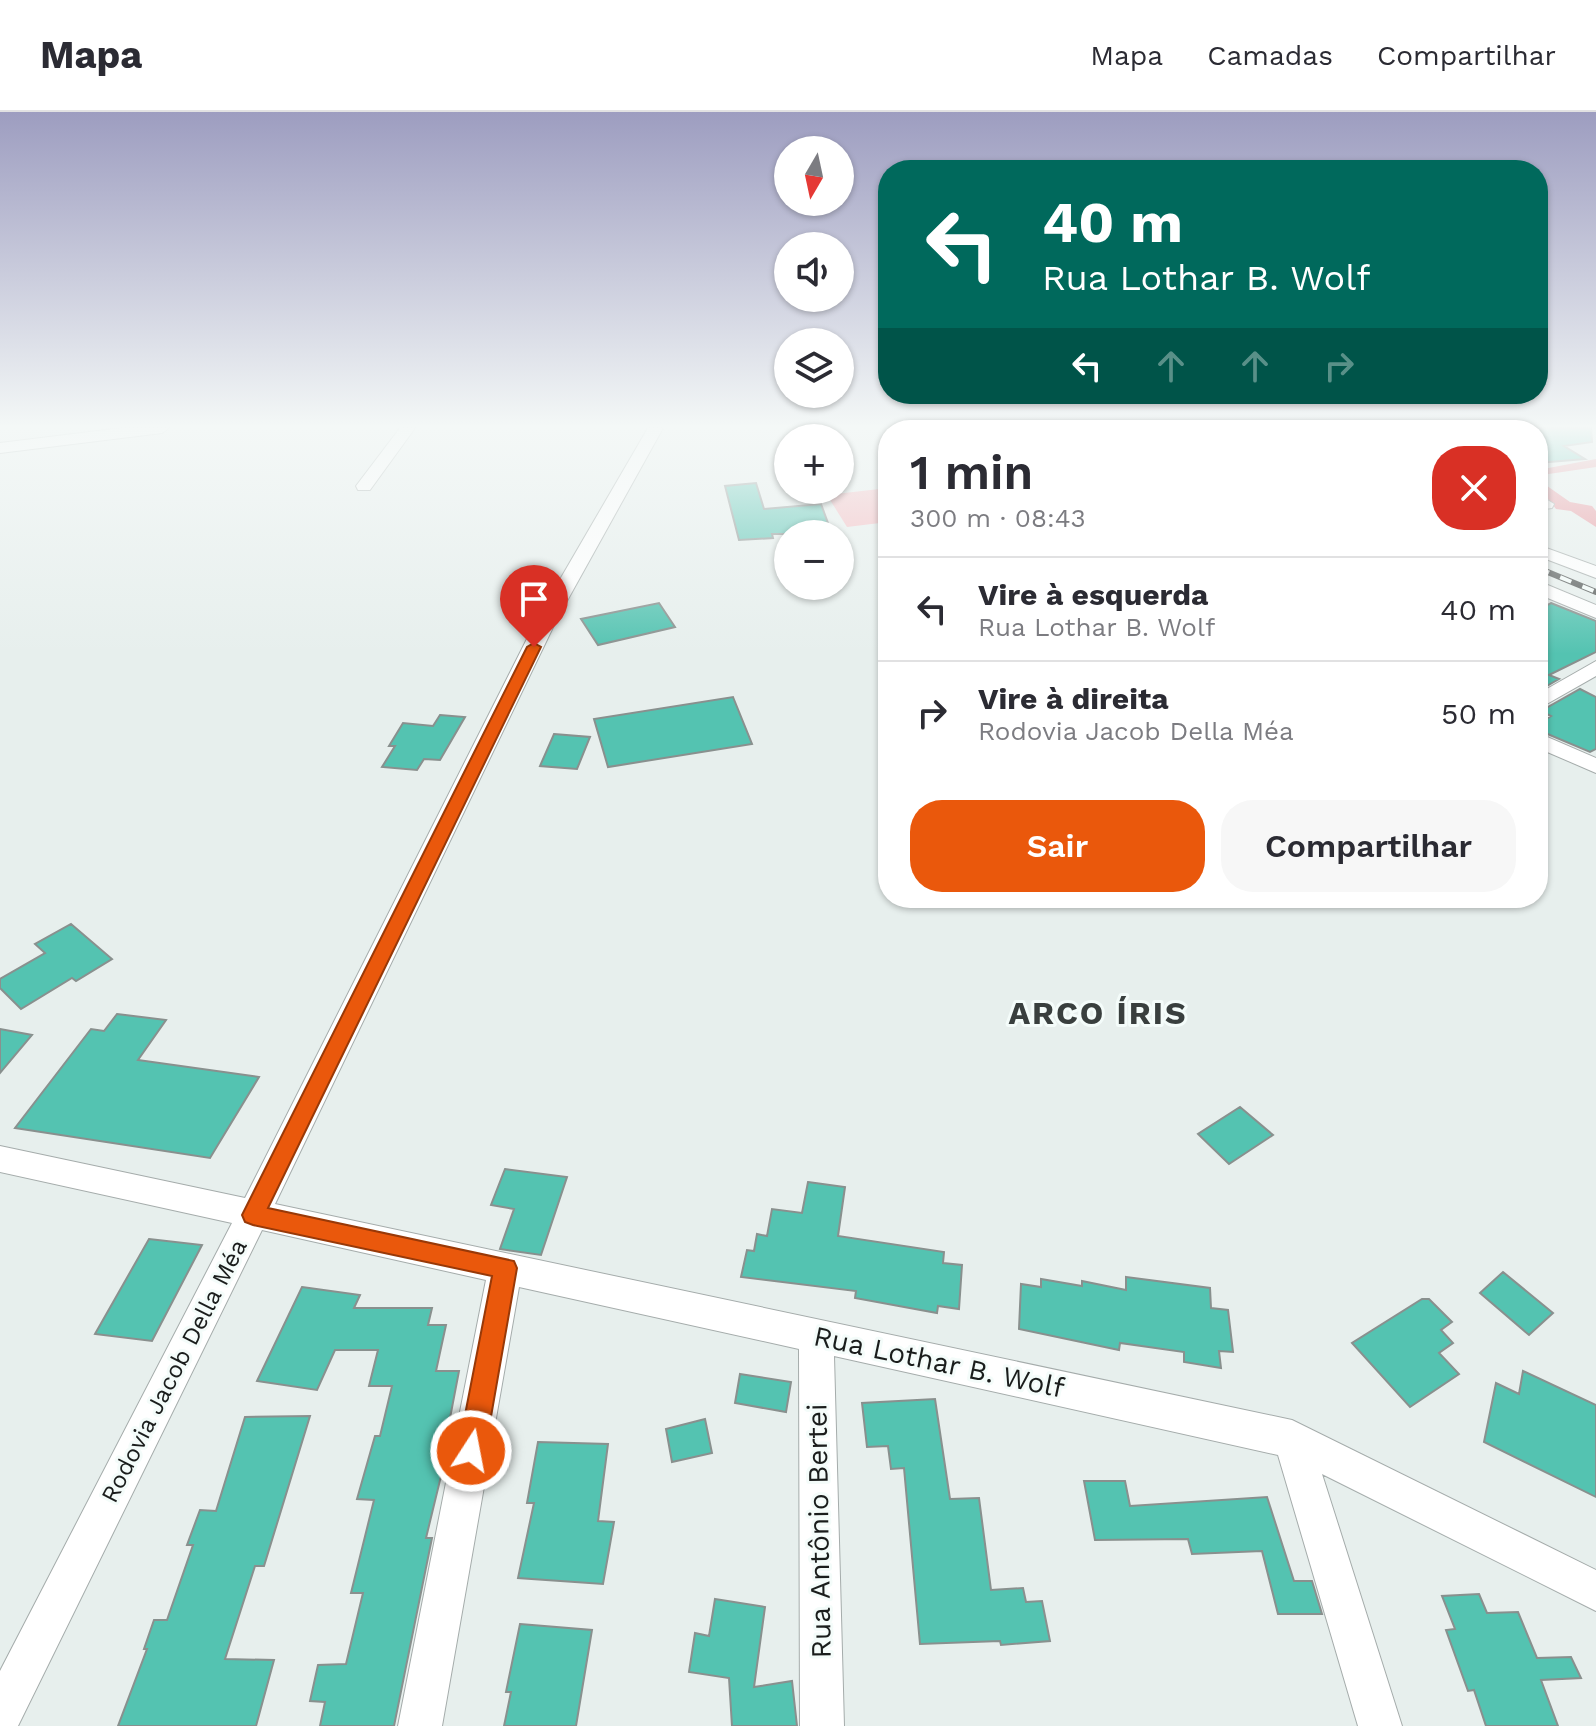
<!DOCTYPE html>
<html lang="pt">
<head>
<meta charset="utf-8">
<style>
	:root { --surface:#fff; --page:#f7f7f7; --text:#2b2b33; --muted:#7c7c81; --line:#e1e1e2; --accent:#ea580c }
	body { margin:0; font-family:"Work Sans",sans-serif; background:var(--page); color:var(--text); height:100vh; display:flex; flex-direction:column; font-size:30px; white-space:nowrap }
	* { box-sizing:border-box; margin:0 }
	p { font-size:26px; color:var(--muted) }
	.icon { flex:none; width:44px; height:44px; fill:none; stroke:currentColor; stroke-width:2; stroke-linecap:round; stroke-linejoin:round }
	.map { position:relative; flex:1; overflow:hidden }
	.details { position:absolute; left:878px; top:308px; width:670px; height:488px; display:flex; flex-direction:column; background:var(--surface); border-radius:32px; box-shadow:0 2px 6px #0004 }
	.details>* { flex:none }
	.top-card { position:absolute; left:878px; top:48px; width:670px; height:244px; border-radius:32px; box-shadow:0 2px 6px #0004; background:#00695c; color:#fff; overflow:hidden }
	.needle { width:52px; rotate:189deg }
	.buttons { position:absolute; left:774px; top:24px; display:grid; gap:16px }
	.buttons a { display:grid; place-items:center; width:80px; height:80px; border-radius:50%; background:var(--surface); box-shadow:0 2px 6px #0004; font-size:40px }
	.pin { position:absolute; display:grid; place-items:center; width:68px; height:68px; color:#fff; margin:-82px -34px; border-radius:50% 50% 50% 0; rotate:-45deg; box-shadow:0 0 8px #0007 }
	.pin .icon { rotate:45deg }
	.me { position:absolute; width:88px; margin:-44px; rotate:11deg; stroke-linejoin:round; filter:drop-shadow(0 0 6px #0008) }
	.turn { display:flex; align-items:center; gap:28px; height:168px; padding:0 32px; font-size:36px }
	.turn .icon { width:104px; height:104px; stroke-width:2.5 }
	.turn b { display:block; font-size:56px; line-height:68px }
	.lanes { display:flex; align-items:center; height:76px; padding:0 32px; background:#0003; justify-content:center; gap:40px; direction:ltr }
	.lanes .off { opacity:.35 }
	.round { display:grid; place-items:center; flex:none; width:84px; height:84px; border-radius:32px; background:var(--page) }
	.head { display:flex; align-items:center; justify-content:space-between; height:136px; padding:0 32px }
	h1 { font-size:48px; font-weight:600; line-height:60px }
	.cta { display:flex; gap:16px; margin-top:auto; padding:16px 32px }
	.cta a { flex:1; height:92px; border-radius:32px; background:var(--accent); color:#fff; font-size:32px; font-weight:600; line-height:92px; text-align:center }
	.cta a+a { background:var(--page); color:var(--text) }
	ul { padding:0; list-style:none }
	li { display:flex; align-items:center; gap:24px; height:104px; padding:0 32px; border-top:2px solid var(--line) }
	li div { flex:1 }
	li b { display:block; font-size:30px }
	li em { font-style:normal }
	header { display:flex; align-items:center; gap:48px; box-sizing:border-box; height:112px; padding:0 40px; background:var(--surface); border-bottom:2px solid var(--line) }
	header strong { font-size:38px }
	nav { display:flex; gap:44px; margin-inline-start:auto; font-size:28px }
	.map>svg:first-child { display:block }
	.green { fill:#f6b8be }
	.forest { fill:#e9939c }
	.building { fill:#54c3b1; stroke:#89908e; stroke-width:2 }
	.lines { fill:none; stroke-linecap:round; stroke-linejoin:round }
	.minor-casing { stroke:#a5acab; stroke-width:2 }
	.minor { fill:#fff; fill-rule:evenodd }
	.rail-casing { stroke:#565a59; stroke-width:6 }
	.rail { stroke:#f4fcfa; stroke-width:4; stroke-dasharray:12; stroke-linecap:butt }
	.route { fill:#ea580c; stroke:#983908; stroke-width:2 }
	.labels { text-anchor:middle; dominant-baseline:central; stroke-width:6; stroke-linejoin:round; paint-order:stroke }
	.street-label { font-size:24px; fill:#1a1d1c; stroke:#f4fcfa }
	.near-street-label { font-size:28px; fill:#1a1d1c; stroke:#f4fcfa }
	.district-label { font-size:32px; font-weight:bold; letter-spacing:2px; fill:#393f3e; stroke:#f4fcfa }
</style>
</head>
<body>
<header>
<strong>Mapa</strong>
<nav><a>Mapa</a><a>Camadas</a><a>Compartilhar</a></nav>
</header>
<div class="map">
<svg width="1596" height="1614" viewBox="0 0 1596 1614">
	<rect width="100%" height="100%" fill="#e7efed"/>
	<path class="green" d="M888,376V410L847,415L827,383Z"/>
	<path class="forest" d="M1596,347V355L1542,363L1540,369L1570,390L1592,394L1596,399V415L1571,399L1556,397L1545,383L1538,379V358Z"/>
	<path class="building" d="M1496,316H1591L1592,330L1564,334L1585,347L1538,351V318Z
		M756,371L764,397L821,392L832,422H772L773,426L739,428L725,374Z
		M659,491L675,515L598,533L581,507Z
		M1551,491L1596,509V540L1549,563L1559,567L1538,579V498Z
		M1580,577L1596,585V637L1590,640L1538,618V612L1551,604L1541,599Z
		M733,585L752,632L608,655L594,607Z
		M440,603L465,605L440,648L424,647L417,658L382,655L395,634H389L403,611L433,614Z
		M554,622L590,625L577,657L540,654Z
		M71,812L112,847L76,869L72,866L21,897L0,876V867L45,841L35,832Z
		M117,902L166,908L138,948L259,965L210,1046L15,1016L91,917L104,919Z
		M0,917L32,923L0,961Z
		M1240,995L1273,1023L1229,1052L1198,1022Z
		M505,1057L567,1065L541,1143L500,1137L514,1097L491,1093Z
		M808,1070L845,1075L838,1124L944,1140L943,1151L962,1153L959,1197L938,1194L937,1201L855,1186L856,1179L741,1165L747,1138L754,1139L757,1122L767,1124L772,1097L802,1101Z
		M149,1127L202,1133L152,1229L95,1222Z
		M1503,1160L1553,1201L1529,1223L1480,1181Z
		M1126,1165L1210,1176L1211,1196L1228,1198L1233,1240L1219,1239L1221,1256L1184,1250V1240L1120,1231L1119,1238L1019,1217L1021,1172L1041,1175V1167L1082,1174V1169L1126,1178Z
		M302,1175L360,1183L354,1196H432L428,1213H446L436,1259H459L446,1327H450L426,1426H432L394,1614H320L325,1590L310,1589L318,1553L346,1552L363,1481H351L374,1388L357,1387L375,1324H380L392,1274H369L378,1238H335L317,1278L257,1269Z
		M1422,1187H1429L1452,1210L1441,1218L1453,1231L1439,1241L1459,1262L1410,1295L1352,1231Z
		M1523,1259L1596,1293V1385L1484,1330L1496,1271L1519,1282Z
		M740,1262L791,1270L786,1300L735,1291Z
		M935,1287L950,1387L979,1386L991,1478L1023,1476L1026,1490L1042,1489L1050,1529L1001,1533L1000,1529L920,1532L904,1356L891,1357L888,1334L867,1335L862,1291Z
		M310,1304L264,1454H255L225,1547L274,1548L256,1614H118L147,1537H144L154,1508H167L193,1433H187L200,1398L216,1399L245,1305Z
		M705,1307L712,1341L672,1350L666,1317Z
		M538,1330L608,1332L598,1409L614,1410L603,1472L518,1466L534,1391H527Z
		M1084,1369H1125L1130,1394L1267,1385L1294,1469H1312L1322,1502H1278L1262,1439L1192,1442L1188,1427L1095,1428Z
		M1479,1482L1487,1501L1518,1500L1537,1546L1571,1545L1581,1566L1541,1568L1558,1614H1486L1474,1578L1468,1579L1446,1518L1455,1517L1442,1484Z
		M715,1487L765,1495L754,1575L792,1569L797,1614H732L729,1566L689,1560L695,1521L709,1524Z
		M520,1512L592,1518L576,1614H504L511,1580H506Z"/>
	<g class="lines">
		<defs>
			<path id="minor" d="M122,316H169L162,321L0,341V331Z
				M400,316H415L370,378H358L356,374Z
				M648,316H663L557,507L275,1092L1292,1308L1596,1458V1499L1322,1362L1402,1614H1358L1278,1343L834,1244L844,1614H800L799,1237L519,1175L442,1614H398L486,1168L262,1118L18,1614H0V1559L232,1111L0,1060V1034L245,1086L537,507Z
				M1121,316H1136L1137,318H1121Z
				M1271,316H1287L1288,318H1272Z
				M1335,316H1351L1352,318H1336Z
				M1469,316H1490L1491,317L1468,318Z
				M1546,387L1554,392L1552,396L1538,398V388Z
				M1538,433L1596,454V466L1538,444Z
				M1538,469L1596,493V506L1538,482Z
				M1596,549V564L1538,597V582Z
				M1538,621L1596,646V661L1538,636Z"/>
		</defs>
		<use href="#minor" class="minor-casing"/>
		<use href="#minor" class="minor"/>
		<defs>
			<path id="rail" d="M1538,456L1596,480"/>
		</defs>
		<use href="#rail" class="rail-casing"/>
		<use href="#rail" class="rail"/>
	</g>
	<linearGradient id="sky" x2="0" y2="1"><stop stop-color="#9d9dc0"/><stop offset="0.58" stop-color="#f4f8f7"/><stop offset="1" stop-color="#f4f8f7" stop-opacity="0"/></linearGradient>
	<rect width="1596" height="542" fill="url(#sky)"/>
	<path class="route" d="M534,531L541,535L268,1096L514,1149L517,1156L485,1339L481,1348L471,1352L462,1348L458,1339L492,1164L253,1113L245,1110L242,1103L527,535Z"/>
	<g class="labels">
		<g class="street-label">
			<text transform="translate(174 1259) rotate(-63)">Rodovia Jacob Della Méa</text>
		</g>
		<g class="near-street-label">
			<text transform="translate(939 1250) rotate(12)">Rua Lothar B. Wolf</text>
			<text transform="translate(819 1419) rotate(-91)">Rua Antônio Bertei</text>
		</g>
		<g class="district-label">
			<text x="1098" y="901">ARCO ÍRIS</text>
		</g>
	</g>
</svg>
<div class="buttons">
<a><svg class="needle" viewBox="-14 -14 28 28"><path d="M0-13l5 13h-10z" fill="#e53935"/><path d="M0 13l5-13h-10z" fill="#7c7c81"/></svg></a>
<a><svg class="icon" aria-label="sound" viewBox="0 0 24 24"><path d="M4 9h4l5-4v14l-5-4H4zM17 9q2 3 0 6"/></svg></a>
<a><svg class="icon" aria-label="layers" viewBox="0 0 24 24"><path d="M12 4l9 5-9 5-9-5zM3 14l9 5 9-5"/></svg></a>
<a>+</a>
<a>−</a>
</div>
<div class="pin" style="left:534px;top:535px;background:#d93025"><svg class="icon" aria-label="arrive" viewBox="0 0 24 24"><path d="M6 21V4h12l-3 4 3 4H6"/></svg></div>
<svg class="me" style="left:471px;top:1339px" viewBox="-20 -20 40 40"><circle r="17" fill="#ea580c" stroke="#fff" stroke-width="3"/><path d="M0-11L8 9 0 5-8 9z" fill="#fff"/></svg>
<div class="top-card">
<div class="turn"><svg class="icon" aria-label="left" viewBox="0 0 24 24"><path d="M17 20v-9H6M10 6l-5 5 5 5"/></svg><div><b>40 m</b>Rua Lothar B. Wolf</div></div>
<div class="lanes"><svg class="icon" aria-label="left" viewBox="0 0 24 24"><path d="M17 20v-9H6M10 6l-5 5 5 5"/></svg><svg class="icon off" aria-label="ahead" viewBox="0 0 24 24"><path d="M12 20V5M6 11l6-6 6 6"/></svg><svg class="icon off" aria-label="ahead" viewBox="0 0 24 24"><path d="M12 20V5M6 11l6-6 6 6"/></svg><svg class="icon off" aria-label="right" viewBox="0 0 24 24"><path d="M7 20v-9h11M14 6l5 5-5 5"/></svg></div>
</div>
<section class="details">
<div class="head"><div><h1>1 min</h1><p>300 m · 08:43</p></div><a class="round" style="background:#d93025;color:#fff"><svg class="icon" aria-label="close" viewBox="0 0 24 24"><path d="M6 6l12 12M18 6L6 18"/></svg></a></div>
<ul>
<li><svg class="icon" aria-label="left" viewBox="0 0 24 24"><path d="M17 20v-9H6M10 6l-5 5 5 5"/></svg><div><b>Vire à esquerda</b><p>Rua Lothar B. Wolf</p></div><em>40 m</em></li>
<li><svg class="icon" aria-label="right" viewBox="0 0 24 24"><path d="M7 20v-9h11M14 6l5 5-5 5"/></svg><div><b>Vire à direita</b><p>Rodovia Jacob Della Méa</p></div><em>50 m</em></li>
</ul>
<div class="cta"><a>Sair</a><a>Compartilhar</a></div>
</section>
</div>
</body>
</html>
